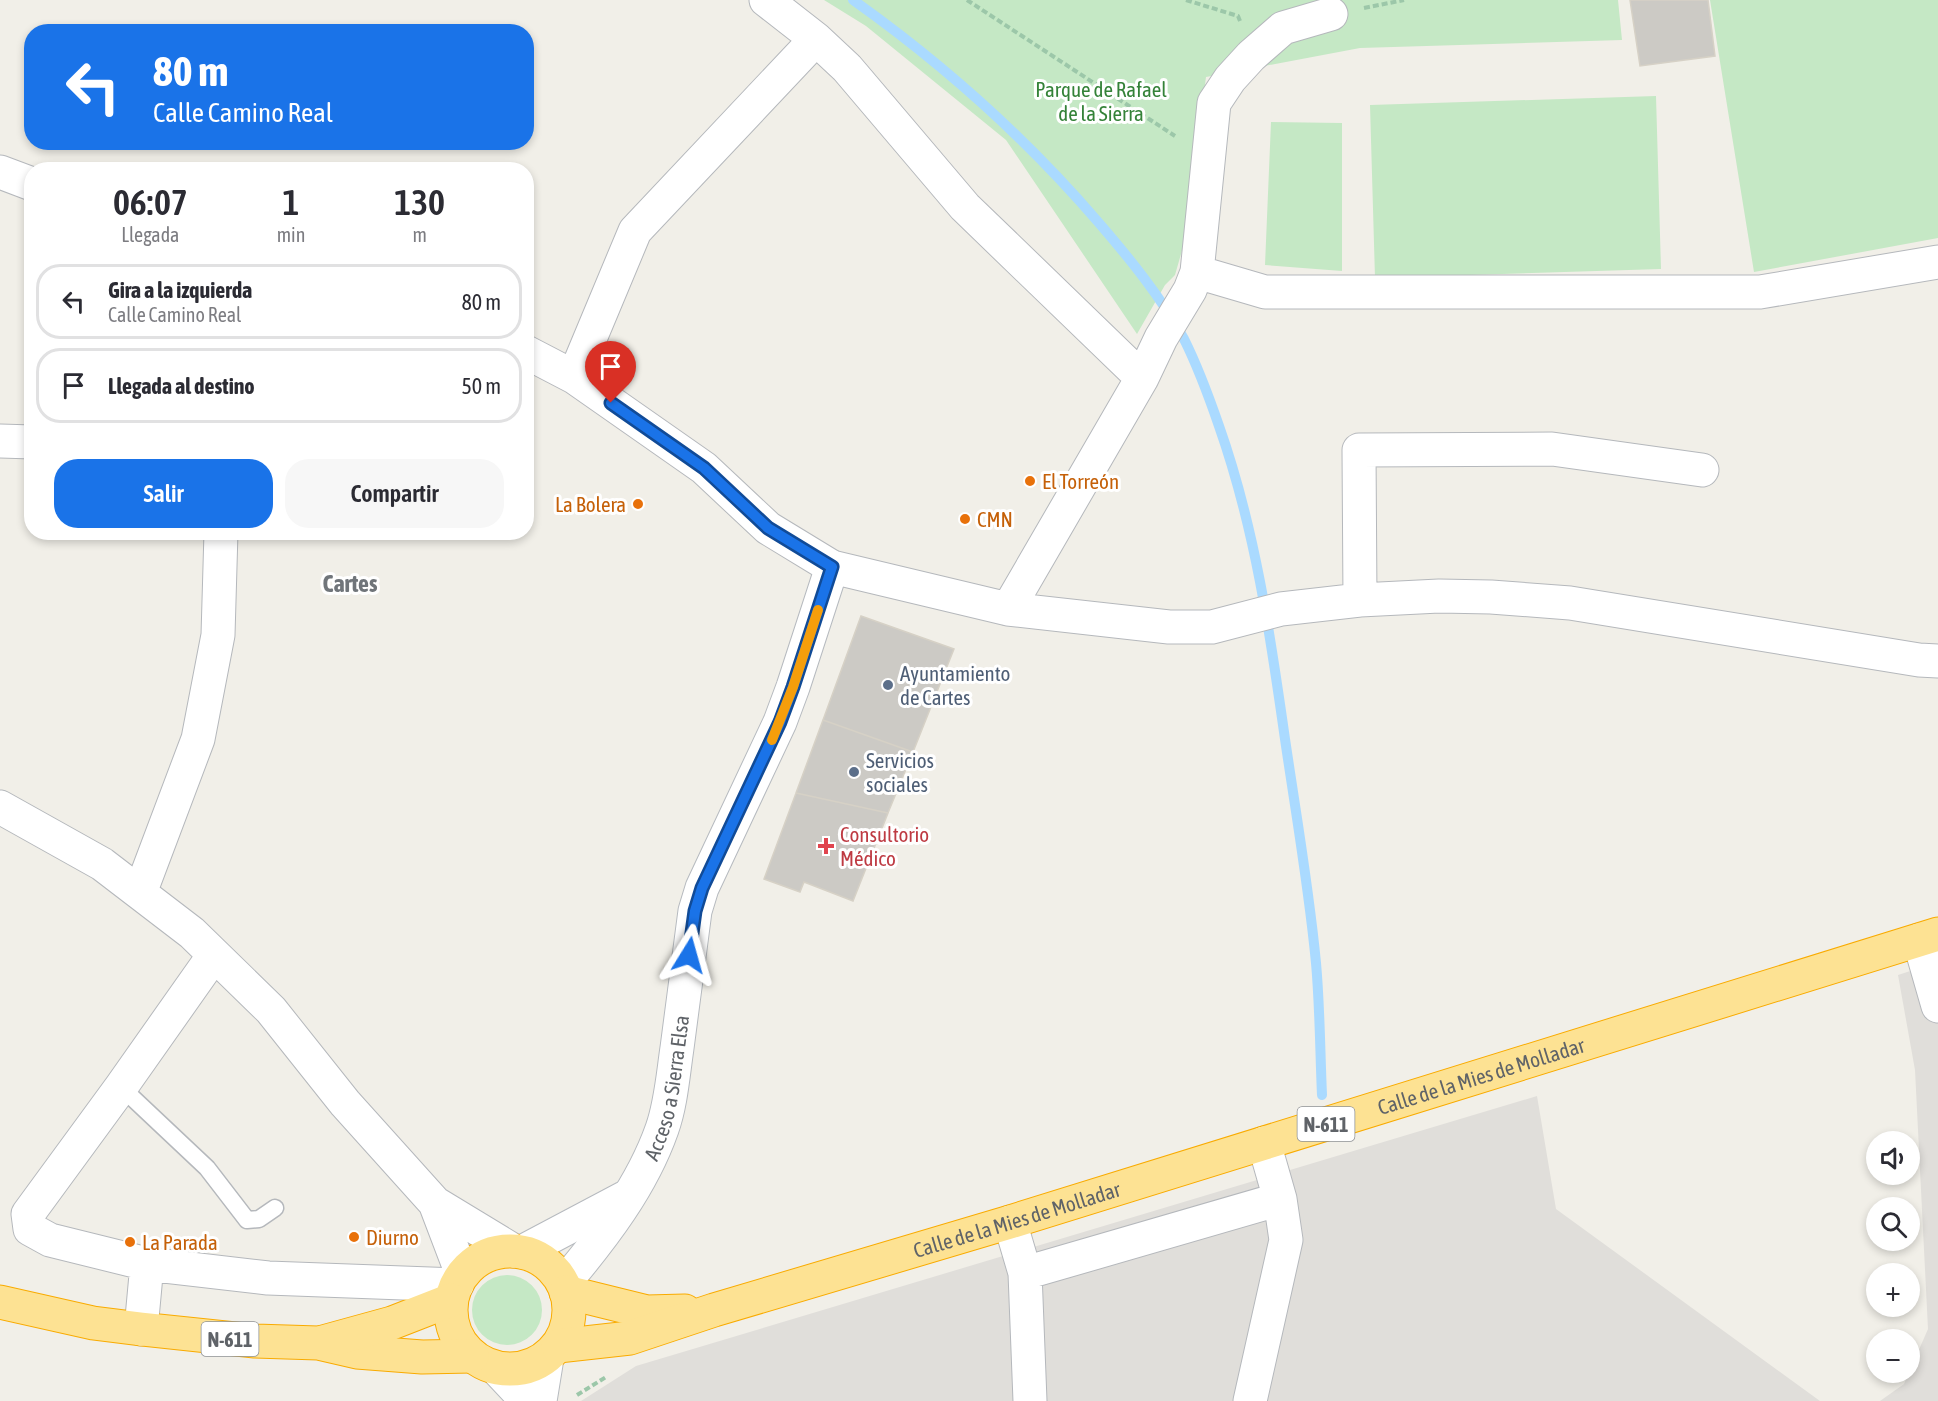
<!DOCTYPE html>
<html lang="es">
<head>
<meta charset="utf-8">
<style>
	:root { --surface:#fff; --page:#f7f7f7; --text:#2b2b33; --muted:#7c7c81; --line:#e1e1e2; --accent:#1a73e8 }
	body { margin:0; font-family:"Asap Condensed",sans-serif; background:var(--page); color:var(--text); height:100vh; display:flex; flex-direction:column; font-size:22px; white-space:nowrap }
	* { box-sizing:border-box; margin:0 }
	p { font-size:20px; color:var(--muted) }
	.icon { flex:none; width:33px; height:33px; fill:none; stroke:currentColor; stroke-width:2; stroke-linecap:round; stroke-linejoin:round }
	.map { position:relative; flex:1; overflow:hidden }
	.drawer { position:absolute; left:24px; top:162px; width:510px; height:378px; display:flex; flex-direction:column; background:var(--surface); border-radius:24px; box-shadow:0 3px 9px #0003 }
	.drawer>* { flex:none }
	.hud { position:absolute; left:24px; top:24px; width:510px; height:126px; border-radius:24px; box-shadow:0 3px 9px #0003; background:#1a73e8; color:#fff; overflow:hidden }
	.controls { position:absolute; left:1866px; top:1131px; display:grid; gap:12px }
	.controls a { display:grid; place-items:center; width:54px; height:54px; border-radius:50%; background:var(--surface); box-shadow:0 3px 9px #0003; font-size:30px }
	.pin { position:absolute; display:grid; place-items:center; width:51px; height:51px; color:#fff; margin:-62px -26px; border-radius:50% 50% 50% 0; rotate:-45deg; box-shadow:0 0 6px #0007 }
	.pin .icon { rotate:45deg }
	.me { position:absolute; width:66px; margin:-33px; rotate:8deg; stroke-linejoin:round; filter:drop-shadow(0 0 4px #0008) }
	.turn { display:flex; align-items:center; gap:21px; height:126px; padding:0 30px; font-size:27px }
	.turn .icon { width:78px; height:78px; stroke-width:2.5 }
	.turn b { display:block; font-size:42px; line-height:51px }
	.eta { display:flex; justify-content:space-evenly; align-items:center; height:102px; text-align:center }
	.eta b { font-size:36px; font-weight:600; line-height:42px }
	.cta { display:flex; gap:12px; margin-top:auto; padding:12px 30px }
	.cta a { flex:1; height:69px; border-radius:24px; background:var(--accent); color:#fff; font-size:24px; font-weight:600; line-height:69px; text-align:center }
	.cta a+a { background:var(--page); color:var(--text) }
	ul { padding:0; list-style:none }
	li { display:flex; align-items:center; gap:18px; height:75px; margin:0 12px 9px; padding:0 18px; border:3px solid var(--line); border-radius:24px }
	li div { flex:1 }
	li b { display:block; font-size:22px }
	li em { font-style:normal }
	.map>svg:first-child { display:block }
	.industrial { fill:#e0deda }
	.green { fill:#c5e8c5 }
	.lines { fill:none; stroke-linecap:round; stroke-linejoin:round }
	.stream { stroke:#aadaff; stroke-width:10 }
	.building { fill:#cccac5; stroke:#d6d1c6; stroke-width:1.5 }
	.lane-casing { stroke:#b5b8bc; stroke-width:19 }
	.street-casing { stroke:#b5b8bc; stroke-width:35 }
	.secondary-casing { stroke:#b6babf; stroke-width:35 }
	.highway-casing { stroke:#f9ab00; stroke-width:35 }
	.path { stroke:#9cc7a9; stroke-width:4; stroke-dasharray:6 3; stroke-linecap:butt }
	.lane { stroke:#fff; stroke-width:16 }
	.street { stroke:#fff; stroke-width:33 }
	.secondary { stroke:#fff; stroke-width:33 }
	.highway { stroke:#fde293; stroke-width:33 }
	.route-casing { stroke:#114b97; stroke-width:15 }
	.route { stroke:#1a73e8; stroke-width:10 }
	.slow { stroke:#f59e0b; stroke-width:10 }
	.food-dot { fill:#e8710a; stroke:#fff; stroke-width:2 }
	.service-dot { fill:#5c6f8a; stroke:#fff; stroke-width:2 }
	.health-dot { fill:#e0444e; stroke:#fff; stroke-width:2 }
	.labels { text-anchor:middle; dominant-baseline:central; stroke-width:6; stroke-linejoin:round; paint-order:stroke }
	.shield { fill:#fff; stroke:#8f9295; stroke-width:1.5 }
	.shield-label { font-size:20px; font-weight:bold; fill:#5f6368 }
	.park-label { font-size:21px; fill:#348238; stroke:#fff }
	.food-label { font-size:21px; fill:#c56008; stroke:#fff; text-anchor:start }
	.service-label { font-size:21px; fill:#4e5e75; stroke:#fff; text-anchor:start }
	.health-label { font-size:21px; fill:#be3a42; stroke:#fff; text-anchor:start }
	.street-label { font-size:21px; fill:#5f6368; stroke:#fff }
	.quarter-label { font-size:24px; font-weight:bold; fill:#70757a; stroke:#fff }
</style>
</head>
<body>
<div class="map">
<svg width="1938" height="1401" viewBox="0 0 1938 1401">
	<rect width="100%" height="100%" fill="#f1efe8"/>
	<path class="industrial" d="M1938,962V1401H1880L1904,1384L1928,1329L1915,1070L1898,975Z
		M1537,1096L1556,1209L1820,1401H581L636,1366Z"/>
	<path class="green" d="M824,0H1618L1622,40L1360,48L1206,77L1185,240L1175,275L1165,285L1137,334L1006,140L866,26Z
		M1710,0H1938V238L1754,272Z
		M1656,96L1661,269L1375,278L1370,105Z
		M1271,122L1342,123V271L1265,265Z
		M472 1310a35 35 0 1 1 70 0a35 35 0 1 1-70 0Z"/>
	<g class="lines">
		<path class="stream" d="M853,0C943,64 1026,138 1099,223C1130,259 1161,297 1184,339C1198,367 1209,397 1219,426C1255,528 1270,633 1285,739C1296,814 1309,888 1316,963C1320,1007 1320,1051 1322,1095"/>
	</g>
	<path class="building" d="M1630,0H1708L1715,56L1640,66Z
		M861,616L954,649L913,752L823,720Z
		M823,720L913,752L888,813L796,793Z
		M796,793L888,813L853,901L804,882L800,892L764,879Z"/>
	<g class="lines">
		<defs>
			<path id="lane" d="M121,1087L207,1168L247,1220L259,1219L275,1208"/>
			<path id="street" d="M766,0L816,39L847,68L965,207L1142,378
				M0,172L32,184
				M1197,272L1265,292H1760L1938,262
				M526,352L574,377L704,468L768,528L832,567L1008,609L1169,627H1212L1281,609L1360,600L1439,596L1491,597L1570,603L1919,660L1938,661
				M574,377L635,231L816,39
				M0,441L32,442
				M1360,600L1359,450L1552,449L1702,470
				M1008,609L1142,378L1161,338L1190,290L1197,272L1214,103L1230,79L1251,56L1283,28L1331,14
				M0,807L102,864L192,933L271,1010L345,1103L435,1203L514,1251
				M140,893L198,739L218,635L221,532
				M1919,940L1938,1006
				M214,955L121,1087L28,1214L30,1229L50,1240L147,1264L268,1278L457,1285
				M435,1203L462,1274
				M1010,1222L1025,1273L1030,1401
				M1025,1273L1280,1199
				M141,1329L147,1264
				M1250,1401L1286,1240L1280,1199L1264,1143"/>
			<g id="secondary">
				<path d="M522,1252L624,1198"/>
				<path id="s1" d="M564,1283C603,1237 642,1186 662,1129C671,1104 673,1075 677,1048C683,1002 689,957 695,911L702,888L780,722L793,687L832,567"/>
				<path d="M496,1368L527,1401"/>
				<path d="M540,1401L547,1358"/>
			</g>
			<g id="highway">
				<circle cx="510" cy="1310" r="59"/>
				<path d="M566,1292L647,1312L685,1311"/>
				<path d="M0,1302L93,1323L141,1329L255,1341L318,1343L357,1352L422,1357L472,1356"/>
				<path d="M323,1342L392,1323L451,1300"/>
				<path id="s2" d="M558,1346L630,1338L714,1310L1010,1222L1938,934"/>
			</g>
		</defs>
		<use href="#lane" class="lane-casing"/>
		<use href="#street" class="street-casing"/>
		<use href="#secondary" class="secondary-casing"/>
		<use href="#highway" class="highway-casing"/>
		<path class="path" d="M967,0L1175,136
			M1186,0L1238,16L1240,21
			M1364,8L1404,0
			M577,1395L606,1377"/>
		<use href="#lane" class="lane"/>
		<use href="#street" class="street"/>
		<use href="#secondary" class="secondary"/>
		<use href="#highway" class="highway"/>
	</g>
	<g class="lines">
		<defs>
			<path id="route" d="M611,403L704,468L768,528L832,567L793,687L780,722L702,888L695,911L689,955"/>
		</defs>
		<use href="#route" class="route-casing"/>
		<use href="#route" class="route"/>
		<path class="slow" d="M772,740L793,687L818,610"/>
	</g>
	<g class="food-dot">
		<circle cx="1030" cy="481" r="6"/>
		<circle cx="638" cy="504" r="6"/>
		<circle cx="965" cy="519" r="6"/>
		<circle cx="354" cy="1237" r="6"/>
		<circle cx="130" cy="1242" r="6"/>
	</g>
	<g class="service-dot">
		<circle cx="888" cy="685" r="6"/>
		<circle cx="854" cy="772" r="6"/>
	</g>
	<path class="health-dot" d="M823 837h6v6h6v6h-6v6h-6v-6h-6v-6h6z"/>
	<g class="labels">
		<g class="shield">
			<rect x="1297.5" y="1107" width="57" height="34" rx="4.5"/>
			<rect x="201.5" y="1322" width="57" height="34" rx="4.5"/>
		</g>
		<g class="shield-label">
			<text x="1326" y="1124">N-611</text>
			<text x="230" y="1339">N-611</text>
		</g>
		<g class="park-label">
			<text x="1101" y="89">Parque de Rafael<tspan x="1101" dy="24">de la Sierra</tspan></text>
		</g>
		<g class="food-label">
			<text x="1042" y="481">El Torreón</text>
			<text x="626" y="504" text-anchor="end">La Bolera</text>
			<text x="977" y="519">CMN</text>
			<text x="366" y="1237">Diurno</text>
			<text x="142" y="1242">La Parada</text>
		</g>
		<g class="service-label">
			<text x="900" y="673">Ayuntamiento<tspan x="900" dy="24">de Cartes</tspan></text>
			<text x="866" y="760">Servicios<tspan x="866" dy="24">sociales</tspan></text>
		</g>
		<g class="health-label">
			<text x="840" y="834">Consultorio<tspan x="840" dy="24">Médico</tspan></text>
		</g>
		<g class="street-label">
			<text stroke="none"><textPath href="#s2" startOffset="963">Calle de la Mies de Molladar</textPath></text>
			<text stroke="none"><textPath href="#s1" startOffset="225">Acceso a Sierra Elsa</textPath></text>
			<text stroke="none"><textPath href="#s2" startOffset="477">Calle de la Mies de Molladar</textPath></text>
		</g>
		<g class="quarter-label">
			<text x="350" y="583">Cartes</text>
		</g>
	</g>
</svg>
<div class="controls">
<a><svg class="icon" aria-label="sound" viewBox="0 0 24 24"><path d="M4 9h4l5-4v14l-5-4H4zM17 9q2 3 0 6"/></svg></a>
<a><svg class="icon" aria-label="search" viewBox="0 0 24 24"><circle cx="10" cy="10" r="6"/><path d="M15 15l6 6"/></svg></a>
<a>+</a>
<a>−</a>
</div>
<div class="pin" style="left:611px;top:403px;background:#d93025"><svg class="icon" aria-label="arrive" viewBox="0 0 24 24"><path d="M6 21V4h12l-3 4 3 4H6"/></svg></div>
<svg class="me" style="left:689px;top:955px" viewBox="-20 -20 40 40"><path d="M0-17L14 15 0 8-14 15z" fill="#1a73e8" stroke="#fff" stroke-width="4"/></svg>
<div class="hud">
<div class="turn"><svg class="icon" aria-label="left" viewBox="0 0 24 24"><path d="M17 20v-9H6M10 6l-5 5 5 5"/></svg><div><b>80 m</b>Calle Camino Real</div></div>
</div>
<section class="drawer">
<div class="eta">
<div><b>06:07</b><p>Llegada</p></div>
<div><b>1</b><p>min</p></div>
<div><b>130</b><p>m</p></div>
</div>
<ul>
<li><svg class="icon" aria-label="left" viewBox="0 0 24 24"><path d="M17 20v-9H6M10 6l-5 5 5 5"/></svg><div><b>Gira a la izquierda</b><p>Calle Camino Real</p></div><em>80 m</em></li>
<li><svg class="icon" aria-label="arrive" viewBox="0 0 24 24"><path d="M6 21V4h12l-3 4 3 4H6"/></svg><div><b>Llegada al destino</b></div><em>50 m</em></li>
</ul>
<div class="cta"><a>Salir</a><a>Compartir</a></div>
</section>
</div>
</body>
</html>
